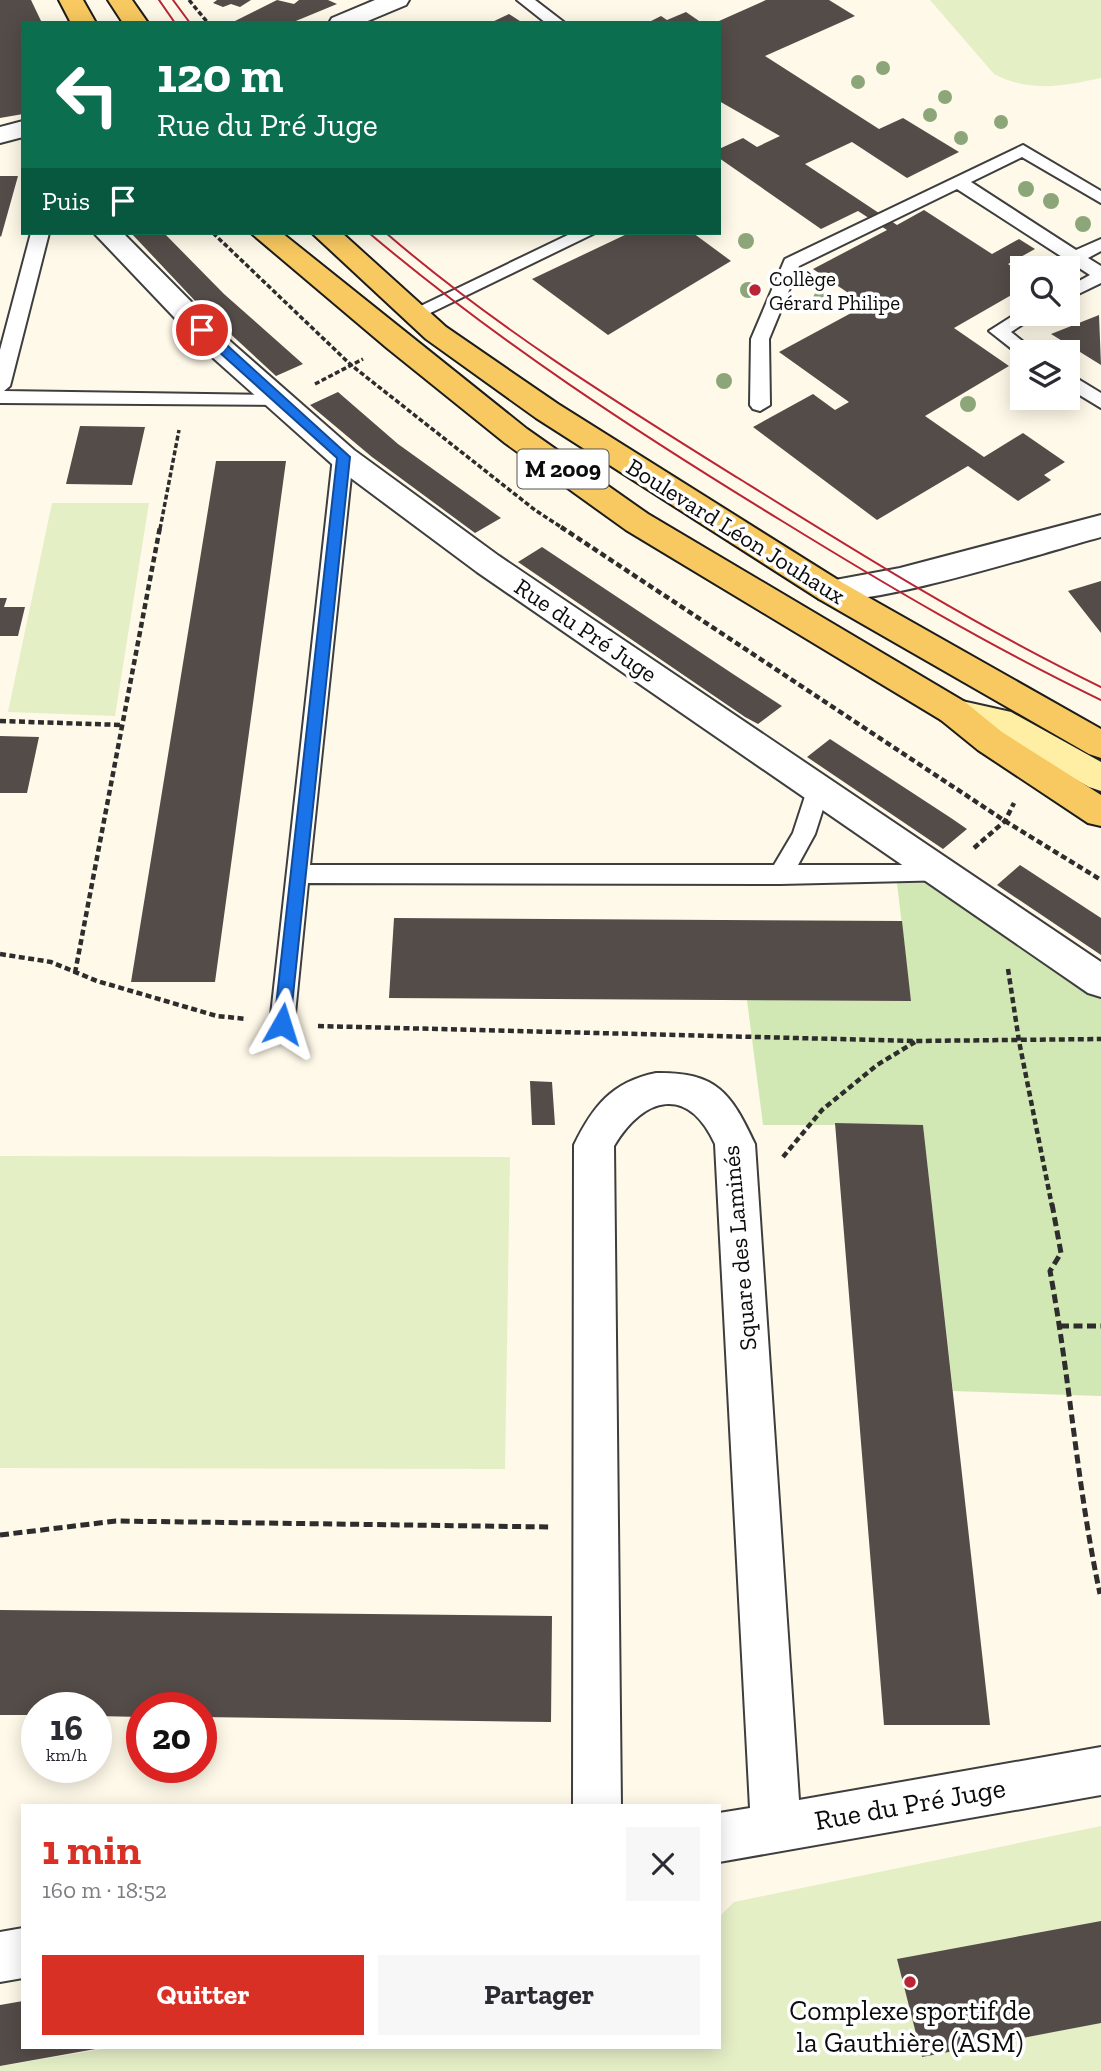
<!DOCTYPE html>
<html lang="fr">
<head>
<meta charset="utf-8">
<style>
	:root { --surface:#fff; --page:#f7f7f7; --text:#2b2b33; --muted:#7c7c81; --accent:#d93025 }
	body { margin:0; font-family:"Zilla Slab",serif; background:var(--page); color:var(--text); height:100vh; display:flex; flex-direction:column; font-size:26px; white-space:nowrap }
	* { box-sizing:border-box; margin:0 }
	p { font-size:23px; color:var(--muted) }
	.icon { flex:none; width:38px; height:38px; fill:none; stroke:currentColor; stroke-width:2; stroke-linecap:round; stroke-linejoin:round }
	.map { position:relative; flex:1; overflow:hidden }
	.side { position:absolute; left:21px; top:1804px; width:700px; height:245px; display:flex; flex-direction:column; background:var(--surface); border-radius:0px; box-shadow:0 4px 18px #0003 }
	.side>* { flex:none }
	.hud { position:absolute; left:21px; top:21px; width:700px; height:214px; border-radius:0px; box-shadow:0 4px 18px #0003; background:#0b6e4f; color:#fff; overflow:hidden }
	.buttons { position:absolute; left:1010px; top:256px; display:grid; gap:14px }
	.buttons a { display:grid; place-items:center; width:70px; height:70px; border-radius:0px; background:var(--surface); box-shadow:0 4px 18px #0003; font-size:35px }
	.speed { position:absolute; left:21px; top:1692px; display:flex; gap:14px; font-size:35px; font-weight:700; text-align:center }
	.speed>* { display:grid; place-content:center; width:91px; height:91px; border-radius:50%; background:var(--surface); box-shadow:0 4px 18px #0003; line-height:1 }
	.speed small { font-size:18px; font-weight:400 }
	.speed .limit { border:10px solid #d22; background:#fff; color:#111 }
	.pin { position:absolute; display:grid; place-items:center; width:60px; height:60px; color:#fff; margin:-30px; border:4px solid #fff; border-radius:50%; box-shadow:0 2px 7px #0007 }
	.me { position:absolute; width:77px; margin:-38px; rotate:6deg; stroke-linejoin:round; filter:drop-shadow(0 0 5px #0008) }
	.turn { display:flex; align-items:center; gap:24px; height:147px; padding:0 21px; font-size:32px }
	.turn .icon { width:91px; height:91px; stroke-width:2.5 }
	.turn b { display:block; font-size:49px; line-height:60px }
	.then { display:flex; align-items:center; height:66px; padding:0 21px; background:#0003; gap:14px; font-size:26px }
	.round { display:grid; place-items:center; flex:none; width:74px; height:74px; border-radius:0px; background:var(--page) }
	.summary { display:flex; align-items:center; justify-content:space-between; height:119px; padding:0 21px }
	h1 { font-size:42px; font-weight:800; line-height:52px; color:var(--accent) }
	.action { display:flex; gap:14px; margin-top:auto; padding:14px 21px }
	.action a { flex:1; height:80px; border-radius:0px; background:var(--accent); color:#fff; font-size:28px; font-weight:800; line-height:80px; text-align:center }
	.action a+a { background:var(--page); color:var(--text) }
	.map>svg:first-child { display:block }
	.green { fill:#d2e8b4 }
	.pitch { fill:#e4efc6 }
	.building { fill:#544c48 }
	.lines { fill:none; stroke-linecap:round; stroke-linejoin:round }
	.lane-casing { stroke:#3e3e3e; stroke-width:4 }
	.street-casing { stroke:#3e3e3e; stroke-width:4 }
	.secondary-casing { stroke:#2d2d2d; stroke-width:4 }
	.primary-casing { stroke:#1c1c1c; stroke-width:4 }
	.path-far2 { stroke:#2d2d2d; stroke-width:3.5; stroke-dasharray:5 2.5; stroke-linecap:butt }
	.path-far1 { stroke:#2d2d2d; stroke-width:4.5; stroke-dasharray:6 3.5; stroke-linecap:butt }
	.path { stroke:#2d2d2d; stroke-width:5; stroke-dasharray:9 4.5; stroke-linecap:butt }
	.lane { fill:#fff; fill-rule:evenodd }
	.street { fill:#fff; fill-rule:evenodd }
	.secondary { fill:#ffefa5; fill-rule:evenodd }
	.primary { fill:#f8c960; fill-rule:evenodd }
	.tram { stroke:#b92535; stroke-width:2 }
	.tree { fill:#8da679 }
	.route { fill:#1a73e8; stroke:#114b97; stroke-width:2 }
	.poi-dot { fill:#b92535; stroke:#fff; stroke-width:2.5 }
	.labels { text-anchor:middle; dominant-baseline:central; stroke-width:7; stroke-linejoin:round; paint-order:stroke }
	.far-poi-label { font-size:21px; fill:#0b0b0b; stroke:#fff; text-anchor:start }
	.shield { fill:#fff; stroke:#545454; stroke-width:2 }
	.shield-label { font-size:23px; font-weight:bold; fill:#0b0b0b }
	.street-label { font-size:24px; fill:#0b0b0b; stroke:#fff }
	.near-street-label { font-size:28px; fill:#0b0b0b; stroke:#fff }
	.near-poi-label { font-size:28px; fill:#0b0b0b; stroke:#fff }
</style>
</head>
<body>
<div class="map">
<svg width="1101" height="2071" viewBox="0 0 1101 2071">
	<rect width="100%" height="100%" fill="#fff9e9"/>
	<path class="green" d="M944,874L1101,982V1396L953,1391L923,1125H763L747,1000L911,1001L896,875Z"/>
	<path class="pitch" d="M930,0H1101V78C1062,86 1031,93 994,74Z
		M52,503H149L115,716L8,712Z
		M0,1156L510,1157L505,1469L0,1468Z
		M1101,1826V2071H0V2066L110,2048H719V1917L734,1902Z"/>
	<path class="building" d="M0,0H31L42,23H23V114L0,118Z
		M217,0H251L240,7L231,4L223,7L213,3Z
		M277,0L294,4L299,0H328L337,4L291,23H231Z
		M766,0H829L855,16L765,56L879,129L903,118L959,152L907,178L852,142L805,164L897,225L924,210L992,254L1019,239L1035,249L1008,264L1022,274V289L954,328L1009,366L925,416L984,457L1023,433L1065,462L1044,475L1051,480L1018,501L968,466L877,520L753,427L813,394L835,410L849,402L779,352L866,305L813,269L887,230L858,211L821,229L719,158V149L743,138L757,147L780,136L719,101V21Z
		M686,12L702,23H647L661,16L667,20Z
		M509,14L523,23H490Z
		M0,176H18L1,237L0,236Z
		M131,233H164L224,294L303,364L276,376L198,304Z
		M629,233H693L731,261L608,335L532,279Z
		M1099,315L1101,365L1051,334Z
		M338,392L398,444L501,518L475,533L372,457L310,405Z
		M80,426L145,427L132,485L66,484Z
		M216,461H286L215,982H131Z
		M542,547L733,674L782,706L758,724L745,717L518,562Z
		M1101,581V633L1068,591Z
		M0,598H7L4,607H25L18,636H0Z
		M0,736L39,737L27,793H0Z
		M830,739L951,818L967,829L943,849L807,757Z
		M1020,865L1101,918V955L997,885Z
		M394,918L902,921L911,1001L389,998Z
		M530,1081L552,1082L555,1125H532Z
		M835,1123L923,1125L990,1725H884Z
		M0,1610L552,1616L551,1722L201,1717V1708H142V1717L96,1716V1708H37V1715H0Z
		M1101,1921V2023L922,2057L897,1959Z
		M23,2001V2048H101L0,2066V2005Z"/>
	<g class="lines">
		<defs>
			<path id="lane" d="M517,0H535L565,23H546Z
				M1023,145L1101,191V203L1022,157L971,182L1076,250L1101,239V251L1088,258L1101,266V283L1068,299V287L1090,275L957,189L799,266L769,339L770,405L760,411L753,409L750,405L751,339L785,259Z
				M31,233H49L10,386L4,391L280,395L290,401L287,405L0,403V350Z
				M572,233H595L422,317L415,319L406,313Z
				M1022,310V313H1040L1011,332L1036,352H1022V357L989,331Z
				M1068,373L1101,393V408L1068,388Z
				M343,451L353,457L310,865H774L793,833L808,787L811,781L819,779L827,781L830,787L815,834L798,865H944L952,868L956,874L952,880L780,884L308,883L294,1024L291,1031L282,1034L273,1031L270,1024L333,457Z"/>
			<path id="street" d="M375,0H409L406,5L363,23H329L332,18Z
				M23,121V137L0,143V127Z
				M94,233H123L231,342L354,450L499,556L1101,962V997L1088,993L477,572L332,464L211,356Z
				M1101,515V537C1049,551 861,611 819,599L815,591L819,583L900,568Z
				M656,1073C717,1072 731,1093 755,1144L799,1800L1101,1747V1795L719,1862V1813L750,1808L715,1144C688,1085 644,1096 614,1146L621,1806H573L574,1145C593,1106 612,1082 656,1073Z
				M23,1928V1978L0,1982V1932Z"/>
			<path id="secondary" d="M953,699L1011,712L1101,762V791L1089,787L990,732L941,720L936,711L941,702Z"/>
			<path id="primary" d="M59,0H83L96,23H71Z
				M108,0H132L148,23H123Z
				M251,233H282L527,429L648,514L965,702L1002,732L1101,795V826L1088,823L978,750L941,720L626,530L505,443L387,348Z
				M312,233H342L446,327L558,404L843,583L1101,729V758L1089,754L819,599L536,418L426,339Z"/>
		</defs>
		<use href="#lane" class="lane-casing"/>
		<use href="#street" class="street-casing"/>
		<use href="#secondary" class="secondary-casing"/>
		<use href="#primary" class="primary-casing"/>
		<path class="path-far2" d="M189,0L208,23
			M213,233L351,365L535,510L564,529
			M315,384L363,359
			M160,529L179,430"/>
		<path class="path-far1" d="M561,527L1005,821L1101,880
			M0,721L122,725
			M974,848L1005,821L1014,803
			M0,954L51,962L97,981L217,1016L247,1019
			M1008,969L1019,1041L1052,1206
			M75,973L160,527
			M318,1026L916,1041L1101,1039
			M783,1157L822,1110L877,1065L915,1042"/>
		<path class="path" d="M1052,1204L1061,1253L1050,1271C1070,1378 1077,1487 1100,1594
			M1060,1326H1101
			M0,1535L116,1521L550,1527"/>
		<use href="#lane" class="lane"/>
		<use href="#street" class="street"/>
		<use href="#secondary" class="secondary"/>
		<use href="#primary" class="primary"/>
		<path class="tram" d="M159,0L175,23
			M173,0L190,23
			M369,233C498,342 638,433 782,521C886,585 991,647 1101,700
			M386,233C495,327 616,402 738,478C857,552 975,626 1101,687"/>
	</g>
	<g class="tree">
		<circle cx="883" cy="68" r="7"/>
		<circle cx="858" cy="82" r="7"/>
		<circle cx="945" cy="97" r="7"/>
		<circle cx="930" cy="115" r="7"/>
		<circle cx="1001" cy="122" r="7"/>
		<circle cx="961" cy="138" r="7"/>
		<circle cx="1026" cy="189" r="8"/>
		<circle cx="1051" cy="201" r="8"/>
		<circle cx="1083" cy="224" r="8"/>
		<circle cx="746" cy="241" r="8"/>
		<circle cx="748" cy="290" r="8"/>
		<circle cx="821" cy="299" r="8"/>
		<circle cx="724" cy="381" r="8"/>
		<circle cx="968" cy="404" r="8"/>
	</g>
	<path class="route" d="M198,327H207L350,457L290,1024L282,1030L274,1024L337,458L198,333Z"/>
	<g class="poi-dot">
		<circle cx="755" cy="290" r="7"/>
		<circle cx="910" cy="1982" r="7"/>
	</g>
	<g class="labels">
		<g class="far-poi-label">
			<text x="769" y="278">Collège<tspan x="769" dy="24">Gérard Philipe</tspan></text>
		</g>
		<rect class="shield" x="517.5" y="449.5" width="91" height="39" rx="5"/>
		<g class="shield-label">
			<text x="563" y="469">M 2009</text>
		</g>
		<g class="street-label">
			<text transform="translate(736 531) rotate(32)">Boulevard Léon Jouhaux</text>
			<text transform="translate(586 630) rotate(34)">Rue du Pré Juge</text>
			<text transform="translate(739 1248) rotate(-95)">Square des Laminés</text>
		</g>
		<g class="near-street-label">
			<text transform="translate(910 1804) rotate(-10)">Rue du Pré Juge</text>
		</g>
		<g class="near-poi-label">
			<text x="910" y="2010">Complexe sportif de<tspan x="910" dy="32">la Gauthière (ASM)</tspan></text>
		</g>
	</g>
</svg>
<div class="buttons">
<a><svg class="icon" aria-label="search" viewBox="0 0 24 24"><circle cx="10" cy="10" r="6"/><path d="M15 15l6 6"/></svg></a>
<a><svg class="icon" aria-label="layers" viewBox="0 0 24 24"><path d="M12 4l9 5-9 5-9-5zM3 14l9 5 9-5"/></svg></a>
</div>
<div class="speed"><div>16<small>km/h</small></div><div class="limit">20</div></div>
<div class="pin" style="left:202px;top:330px;background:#d93025"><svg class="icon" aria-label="arrive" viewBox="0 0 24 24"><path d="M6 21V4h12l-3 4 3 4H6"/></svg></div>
<svg class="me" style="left:282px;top:1024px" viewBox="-20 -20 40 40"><path d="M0-17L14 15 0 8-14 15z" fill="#1a73e8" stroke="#fff" stroke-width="4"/></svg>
<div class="hud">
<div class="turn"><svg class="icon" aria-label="left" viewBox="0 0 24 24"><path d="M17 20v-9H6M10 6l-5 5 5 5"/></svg><div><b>120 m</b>Rue du Pré Juge</div></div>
<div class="then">Puis<svg class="icon" aria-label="arrive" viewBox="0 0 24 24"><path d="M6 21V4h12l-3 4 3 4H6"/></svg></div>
</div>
<section class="side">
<div class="summary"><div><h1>1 min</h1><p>160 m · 18:52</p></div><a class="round"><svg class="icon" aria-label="close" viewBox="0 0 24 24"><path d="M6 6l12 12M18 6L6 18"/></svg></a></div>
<div class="action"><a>Quitter</a><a>Partager</a></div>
</section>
</div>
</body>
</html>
